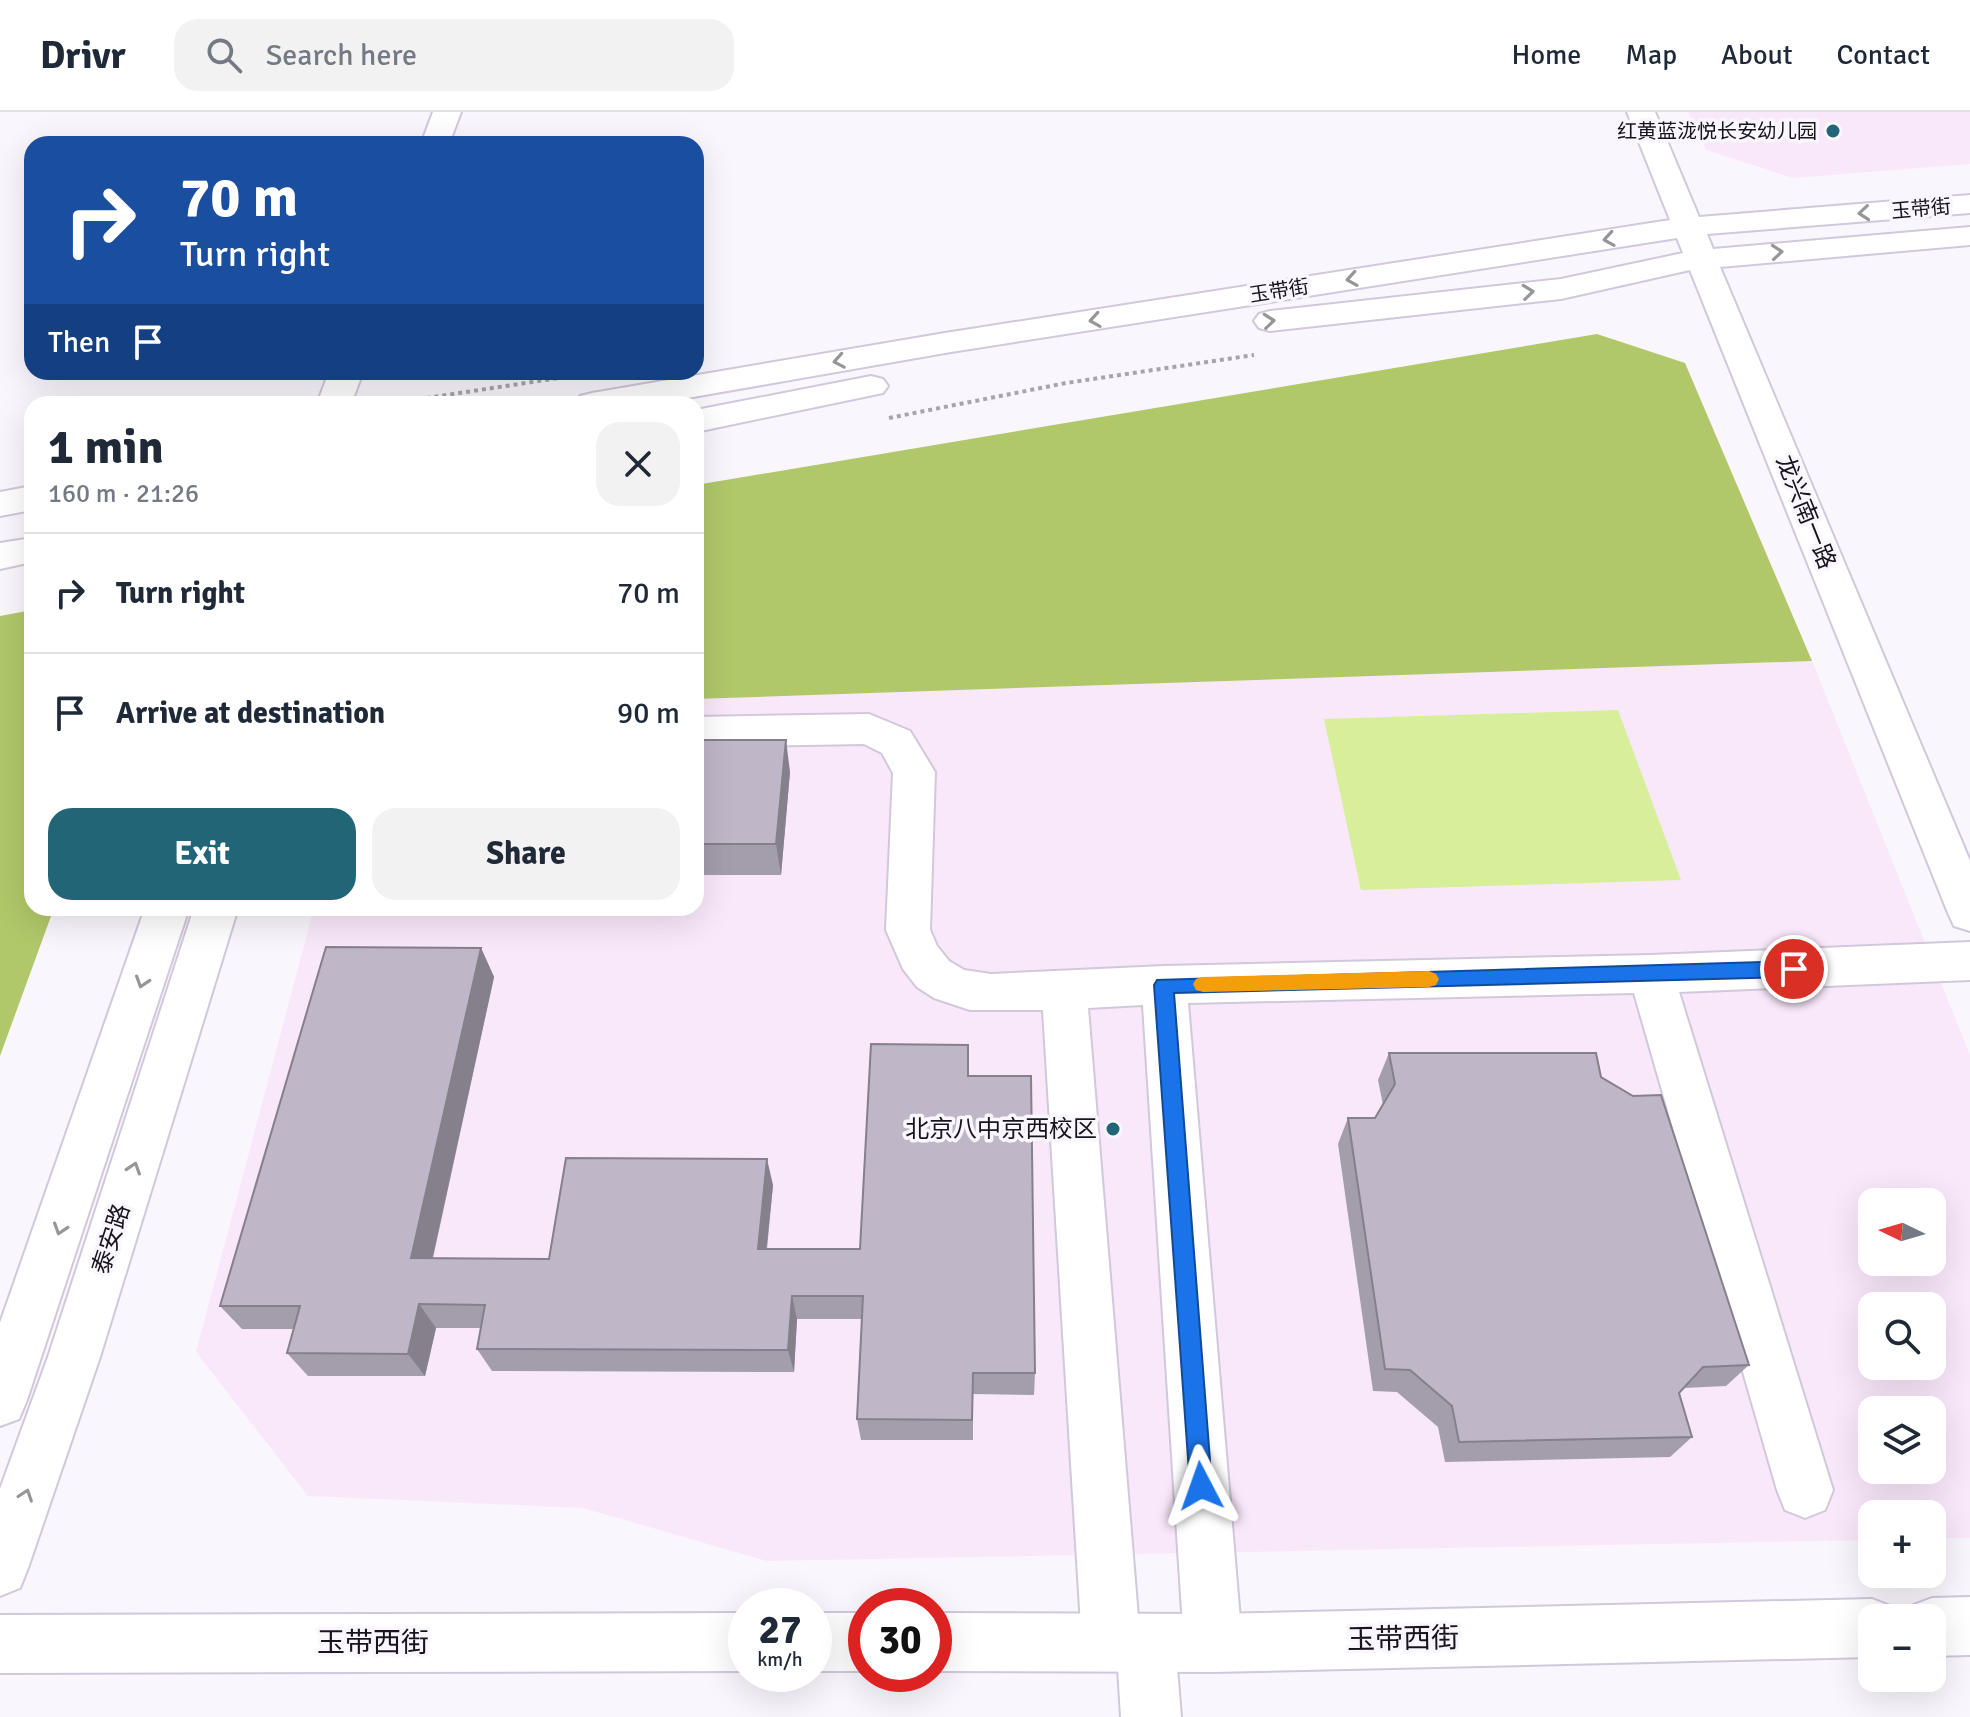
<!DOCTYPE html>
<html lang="en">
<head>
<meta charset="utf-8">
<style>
	:root { --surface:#fff; --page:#f2f2f3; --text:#1f2937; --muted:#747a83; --line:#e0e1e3; --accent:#216577 }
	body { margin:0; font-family:Signika,"Noto Sans SC",sans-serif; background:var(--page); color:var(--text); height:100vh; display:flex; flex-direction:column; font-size:30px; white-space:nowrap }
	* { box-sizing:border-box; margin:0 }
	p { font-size:26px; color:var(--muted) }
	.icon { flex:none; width:44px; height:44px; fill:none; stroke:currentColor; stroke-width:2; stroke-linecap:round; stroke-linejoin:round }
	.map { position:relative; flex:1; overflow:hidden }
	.sheet { position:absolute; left:24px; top:284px; width:680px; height:520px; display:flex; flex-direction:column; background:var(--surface); border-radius:24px; box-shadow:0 8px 32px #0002 }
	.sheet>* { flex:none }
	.banner { position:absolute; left:24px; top:24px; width:680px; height:244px; border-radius:24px; box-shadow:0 8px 32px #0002; background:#1a4fa0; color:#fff; overflow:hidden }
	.needle { width:52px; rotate:275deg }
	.tools { position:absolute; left:1858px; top:1076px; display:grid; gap:16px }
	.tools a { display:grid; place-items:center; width:88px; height:88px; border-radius:16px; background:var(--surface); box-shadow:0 8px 32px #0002; font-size:40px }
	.speed { position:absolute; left:728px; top:1476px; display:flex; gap:16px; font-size:40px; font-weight:700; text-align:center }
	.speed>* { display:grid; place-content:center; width:104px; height:104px; border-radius:50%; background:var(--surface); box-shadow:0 8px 32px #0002; line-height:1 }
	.speed small { font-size:20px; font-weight:400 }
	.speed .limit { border:12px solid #d22; background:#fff; color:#111 }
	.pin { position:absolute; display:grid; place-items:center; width:68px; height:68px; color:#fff; margin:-34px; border:4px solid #fff; border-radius:50%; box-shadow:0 2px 8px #0007 }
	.me { position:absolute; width:88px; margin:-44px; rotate:356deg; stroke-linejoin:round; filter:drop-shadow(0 0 6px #0008) }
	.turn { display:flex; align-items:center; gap:28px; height:168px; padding:0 24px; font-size:36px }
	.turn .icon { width:104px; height:104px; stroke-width:2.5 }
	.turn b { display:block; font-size:56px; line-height:68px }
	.then { display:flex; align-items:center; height:76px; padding:0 24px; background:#0003; gap:16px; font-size:30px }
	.round { display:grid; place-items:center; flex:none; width:84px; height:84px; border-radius:24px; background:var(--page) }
	.headline { display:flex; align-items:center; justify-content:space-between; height:136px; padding:0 24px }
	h1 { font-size:48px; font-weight:700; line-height:60px }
	.primary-button { display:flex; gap:16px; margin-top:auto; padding:16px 24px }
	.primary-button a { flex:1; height:92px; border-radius:24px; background:var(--accent); color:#fff; font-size:32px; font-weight:700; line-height:92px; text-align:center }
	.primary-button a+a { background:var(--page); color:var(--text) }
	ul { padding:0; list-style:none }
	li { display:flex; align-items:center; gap:24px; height:120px; padding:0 24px; border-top:2px solid var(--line) }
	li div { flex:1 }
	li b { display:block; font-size:30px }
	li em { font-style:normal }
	header { display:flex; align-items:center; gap:48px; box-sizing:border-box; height:112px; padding:0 40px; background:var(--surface); border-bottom:2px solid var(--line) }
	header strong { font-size:38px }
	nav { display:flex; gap:44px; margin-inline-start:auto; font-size:28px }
	.search { width:560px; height:72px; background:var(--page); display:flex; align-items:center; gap:20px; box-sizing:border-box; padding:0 28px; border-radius:24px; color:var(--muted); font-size:30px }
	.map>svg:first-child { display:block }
	.education { fill:#f9e8fa; fill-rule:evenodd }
	.green { fill:#d7ee9a }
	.forest { fill:#b0c86a }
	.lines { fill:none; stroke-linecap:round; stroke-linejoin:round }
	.street-casing { stroke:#d1c8db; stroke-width:4 }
	.secondary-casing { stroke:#d1c8db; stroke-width:4 }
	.path { stroke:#a8a4ac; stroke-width:4; stroke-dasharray:4 4; stroke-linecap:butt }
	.street { fill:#fff; fill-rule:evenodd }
	.secondary { fill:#fff; fill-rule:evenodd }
	.wall { fill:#a49dac }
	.shaded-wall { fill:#867f8c }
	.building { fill:#bfb6c8; stroke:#867f8c; stroke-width:2 }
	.oneway { stroke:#979598 }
	.route { fill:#1a73e8; stroke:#114b97; stroke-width:2 }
	.slow { fill:#f59e0b }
	.poi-dot { fill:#216577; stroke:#faf6fe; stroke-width:3 }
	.labels { text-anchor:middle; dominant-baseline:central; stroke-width:7; stroke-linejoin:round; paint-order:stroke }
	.far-poi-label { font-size:20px; fill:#18141b; stroke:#faf6fe; text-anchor:end }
	.far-street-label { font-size:20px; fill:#18141b; stroke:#faf6fe }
	.street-label { font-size:24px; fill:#18141b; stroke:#faf6fe }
	.poi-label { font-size:24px; fill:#18141b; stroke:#faf6fe; text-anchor:end }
	.near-street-label { font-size:28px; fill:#18141b; stroke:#faf6fe }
</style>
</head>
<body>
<header>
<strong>Drivr</strong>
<div class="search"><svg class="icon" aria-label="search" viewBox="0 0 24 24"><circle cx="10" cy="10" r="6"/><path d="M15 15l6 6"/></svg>Search here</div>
<nav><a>Home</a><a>Map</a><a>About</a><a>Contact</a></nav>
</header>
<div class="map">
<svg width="1970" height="1605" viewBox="0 0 1970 1605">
	<rect width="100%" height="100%" fill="#faf6fe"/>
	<path class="education" d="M1688,0H1970V52L1793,66L1706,38Z
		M1812,549L1970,943V1426H1932V1402H1872V1428L767,1449L583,1396L308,1384L196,1240L314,796H696V587ZM1872,1090H1932V1150H1872ZM1872,1194H1932V1254H1872ZM1872,1298H1932V1358H1872Z"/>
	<path class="green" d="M1618,598L1681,768L1361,778L1324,607Z"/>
	<path class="forest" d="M1597,222L1685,251L1812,549L696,587V373Z
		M32,498V796H54L0,944V504Z"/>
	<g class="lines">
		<defs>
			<path id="street" d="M869,602L910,619L935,660L930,818L937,834L949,849L964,858L991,862L1164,854L1651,843L1970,830V868L1679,880L1833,1378L1825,1398L1805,1406L1785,1398L1777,1378L1634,881L1188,891L1242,1531L1234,1552L1213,1560L1192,1552L1184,1531L1143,893L1088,896L1138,1505L1146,1502L1167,1510L1175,1531L1181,1605H1121L1118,1556L1111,1559L1090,1551L1082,1530L1043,898H970L934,886L917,875L903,857L886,818L893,661L882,641L864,632L696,635V605Z"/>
			<path id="secondary" d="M433,0H461L449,32H421Z
				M1627,0H1655L1699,105L1970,83V101L1707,122L1713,137L1970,115V133L1720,155L1970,749V819L1954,814L1948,801L1690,158L1561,187L1270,219L1259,216L1254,209L1259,202L1270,199L1561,167L1683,141L1677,126L945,241L653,292H575L580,284L592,281L945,221L1670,108Z
				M329,260H363L351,292H317Z
				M871,264L883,267L888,274L883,281L696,320V298Z
				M32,374V398L0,404V380Z
				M32,426V450L0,457V431Z
				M145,796H189L27,1288L19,1307L0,1314V1211Z
				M194,796H238L100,1245L28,1456L20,1476L0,1484V1377L48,1245Z
				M1970,1485V1543L1932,1544V1506H1907L1911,1494L1932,1486Z
				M1872,1487L1893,1495L1897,1506H1872V1545L1213,1560L934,1559V1501L1213,1502Z
				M746,1501V1559L0,1561V1503Z
				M814,1501H866V1559H814Z"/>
		</defs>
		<use href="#street" class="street-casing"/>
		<use href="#secondary" class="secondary-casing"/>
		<path class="path" d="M387,292L565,265
			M889,306L1066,271L1254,243"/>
		<use href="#street" class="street"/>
		<use href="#secondary" class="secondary"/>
	</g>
	<path class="wall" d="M696,628L790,660L781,763H696Z
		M481,836L494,865L433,1146L549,1147L773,1073L767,1137H860L968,964L1035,1261L1034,1283L973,1282V1328H861L857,1307L862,1207H797L794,1260L492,1259L477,1237L481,1216H436L425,1264H308L287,1241L294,1217H242L220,1194Z
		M1389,941L1601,965L1749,1253L1726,1274L1684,1276L1679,1281L1692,1325L1670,1345L1445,1350L1438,1315L1397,1280L1373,1279L1338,1032L1348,1006H1375L1383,993L1378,968Z"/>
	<path class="shaded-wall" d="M786,628L790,660L781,763L776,732Z
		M481,836L494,865L427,1171L411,1146Z
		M767,1047L773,1073L764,1161L758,1137Z
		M792,1184L797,1207L794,1260L788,1238Z
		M419,1192L436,1216L425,1264L408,1242Z"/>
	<path class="building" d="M696,628H786L776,732H696Z
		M326,835L481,836L411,1146L549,1147L566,1046L767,1047L758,1137H860L871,932L968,933V964H1031L1035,1261H973L972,1308L857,1307L863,1184H792L788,1238L477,1237L485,1193L419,1192L408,1242L287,1241L300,1194H220Z
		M1389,941H1596L1601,965L1633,984L1661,983L1749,1253L1703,1255L1679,1281L1692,1325L1459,1330L1452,1294L1410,1258L1385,1257L1348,1006H1375L1395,972Z"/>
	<defs><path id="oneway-chevron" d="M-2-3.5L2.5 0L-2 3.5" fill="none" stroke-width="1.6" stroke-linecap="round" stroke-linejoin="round" transform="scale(2)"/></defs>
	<g class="oneway">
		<use href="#oneway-chevron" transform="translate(1864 101) rotate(175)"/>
		<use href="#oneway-chevron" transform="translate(1609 127) rotate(171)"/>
		<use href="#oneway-chevron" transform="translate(1777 140) rotate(-5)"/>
		<use href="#oneway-chevron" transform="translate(1352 167) rotate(171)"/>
		<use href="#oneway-chevron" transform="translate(1528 180) rotate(-6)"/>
		<use href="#oneway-chevron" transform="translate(1095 208) rotate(171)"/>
		<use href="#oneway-chevron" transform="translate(1269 209) rotate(-6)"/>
		<use href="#oneway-chevron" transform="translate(839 249) rotate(170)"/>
		<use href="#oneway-chevron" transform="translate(142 870) rotate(108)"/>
		<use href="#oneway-chevron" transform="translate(134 1056) rotate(-72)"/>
		<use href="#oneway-chevron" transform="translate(60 1117) rotate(108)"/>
		<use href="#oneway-chevron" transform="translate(26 1383) rotate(-71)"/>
	</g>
	<path class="route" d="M1794,849L1801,852L1803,857L1801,863L1794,865L1174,881L1212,1374L1209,1382L1201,1386L1193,1382L1190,1374L1154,873L1157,868Z"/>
	<path class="slow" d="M1429,859L1436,862L1439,867L1436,873L1429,875L1203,880L1196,878L1193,872L1196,867L1203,865Z"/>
	<g class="poi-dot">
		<circle cx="1833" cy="19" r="8"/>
		<circle cx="1113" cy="1017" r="8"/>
	</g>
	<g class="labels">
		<g class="far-poi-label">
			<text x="1817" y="19">红黄蓝泷悦长安幼儿园</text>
		</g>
		<g class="far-street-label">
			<text transform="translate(1921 97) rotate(-5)">玉带街</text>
			<text transform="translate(1279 179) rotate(-9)">玉带街</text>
		</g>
		<g class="street-label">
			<text transform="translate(1806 400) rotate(68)">龙兴南一路</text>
			<text transform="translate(111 1127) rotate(-72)">泰安路</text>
		</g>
		<g class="poi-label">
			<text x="1097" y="1017">北京八中京西校区</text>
		</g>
		<g class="near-street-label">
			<text transform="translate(1403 1527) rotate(-1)">玉带西街</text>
			<text x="373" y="1531">玉带西街</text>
		</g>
	</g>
</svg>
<div class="tools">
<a><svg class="needle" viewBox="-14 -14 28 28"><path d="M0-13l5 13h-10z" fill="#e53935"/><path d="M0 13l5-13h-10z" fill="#747a83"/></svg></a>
<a><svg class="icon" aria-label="search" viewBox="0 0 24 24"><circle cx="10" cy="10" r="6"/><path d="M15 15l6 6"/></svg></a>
<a><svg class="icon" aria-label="layers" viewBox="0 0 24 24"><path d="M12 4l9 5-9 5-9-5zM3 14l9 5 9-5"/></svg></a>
<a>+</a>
<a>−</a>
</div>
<div class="speed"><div>27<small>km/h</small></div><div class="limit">30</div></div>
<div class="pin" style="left:1794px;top:857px;background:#d93025"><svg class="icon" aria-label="arrive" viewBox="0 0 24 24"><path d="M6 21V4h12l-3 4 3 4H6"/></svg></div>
<svg class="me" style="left:1201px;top:1374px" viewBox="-20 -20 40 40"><path d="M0-17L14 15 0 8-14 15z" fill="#1a73e8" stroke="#fff" stroke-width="4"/></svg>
<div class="banner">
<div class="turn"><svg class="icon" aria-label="right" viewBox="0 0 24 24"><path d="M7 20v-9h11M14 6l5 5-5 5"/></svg><div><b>70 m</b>Turn right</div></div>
<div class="then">Then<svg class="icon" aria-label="arrive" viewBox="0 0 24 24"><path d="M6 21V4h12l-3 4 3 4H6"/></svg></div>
</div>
<section class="sheet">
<div class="headline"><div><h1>1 min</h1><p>160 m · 21:26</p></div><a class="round"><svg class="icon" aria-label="close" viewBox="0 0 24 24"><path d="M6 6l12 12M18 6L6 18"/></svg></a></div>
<ul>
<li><svg class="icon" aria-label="right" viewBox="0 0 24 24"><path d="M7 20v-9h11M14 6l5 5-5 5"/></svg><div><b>Turn right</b></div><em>70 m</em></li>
<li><svg class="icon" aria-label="arrive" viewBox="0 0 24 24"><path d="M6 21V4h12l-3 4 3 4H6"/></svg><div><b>Arrive at destination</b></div><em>90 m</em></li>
</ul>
<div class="primary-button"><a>Exit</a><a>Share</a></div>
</section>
</div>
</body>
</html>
